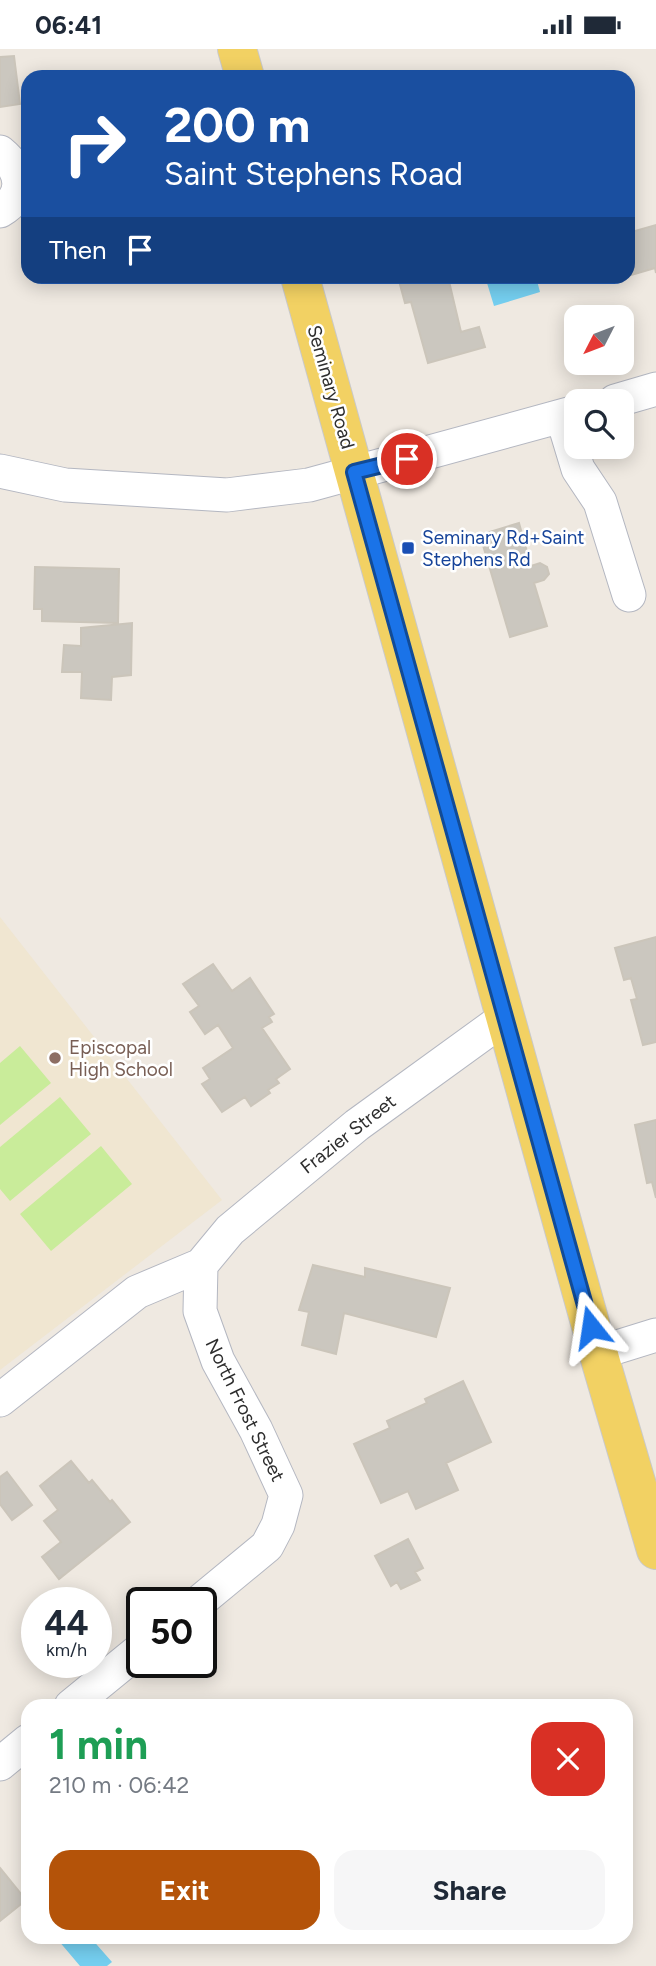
<!DOCTYPE html>
<html lang="en">
<head>
<meta charset="utf-8">
<style>
	:root { --surface:#fff; --page:#f6f6f7; --text:#1f2937; --muted:#747a83; --accent:#b45309 }
	body { margin:0; font-family:Figtree,sans-serif; background:var(--page); color:var(--text); height:100vh; display:flex; flex-direction:column; font-size:26px; white-space:nowrap }
	* { box-sizing:border-box; margin:0 }
	p { font-size:23px; color:var(--muted) }
	.icon { flex:none; width:38px; height:38px; fill:none; stroke:currentColor; stroke-width:2; stroke-linecap:round; stroke-linejoin:round }
	.map { position:relative; flex:1; overflow:hidden }
	.panel { position:absolute; left:21px; top:1650px; width:612px; height:245px; display:flex; flex-direction:column; background:var(--surface); border-radius:21px; box-shadow:0 4px 18px #0003 }
	.panel>* { flex:none }
	.hud { position:absolute; left:21px; top:21px; width:614px; height:214px; border-radius:21px; box-shadow:0 4px 18px #0003; background:#1a4fa0; color:#fff; overflow:hidden }
	.needle { width:46px; rotate:228deg }
	.tools { position:absolute; left:564px; top:256px; display:grid; gap:14px }
	.tools a { display:grid; place-items:center; width:70px; height:70px; border-radius:14px; background:var(--surface); box-shadow:0 4px 18px #0003; font-size:35px }
	.speed { position:absolute; left:21px; top:1538px; display:flex; gap:14px; font-size:35px; font-weight:700; text-align:center }
	.speed>* { display:grid; place-content:center; width:91px; height:91px; border-radius:50%; background:var(--surface); box-shadow:0 4px 18px #0003; line-height:1 }
	.speed small { font-size:18px; font-weight:400 }
	.speed .limit { border:4px solid #111; border-radius:10px; background:#fff; color:#111 }
	.pin { position:absolute; display:grid; place-items:center; width:60px; height:60px; color:#fff; margin:-30px; border:4px solid #fff; border-radius:50%; box-shadow:0 2px 7px #0007 }
	.me { position:absolute; width:77px; margin:-38px; rotate:345deg; stroke-linejoin:round; filter:drop-shadow(0 0 5px #0008) }
	.turn { display:flex; align-items:center; gap:24px; height:147px; padding:0 28px; font-size:32px }
	.turn .icon { width:91px; height:91px; stroke-width:2.5 }
	.turn b { display:block; font-size:49px; line-height:60px }
	.then { display:flex; align-items:center; height:66px; padding:0 28px; background:#0003; gap:14px; font-size:26px }
	.round { display:grid; place-items:center; flex:none; width:74px; height:74px; border-radius:21px; background:var(--page) }
	.headline { display:flex; align-items:center; justify-content:space-between; height:119px; padding:0 28px }
	h1 { font-size:42px; font-weight:700; line-height:52px; color:#1e9e55 }
	.action { display:flex; gap:14px; margin-top:auto; padding:14px 28px }
	.action a { flex:1; height:80px; border-radius:21px; background:var(--accent); color:#fff; font-size:28px; font-weight:700; line-height:80px; text-align:center }
	.action a+a { background:var(--page); color:var(--text) }
	.status { display:flex; justify-content:space-between; align-items:center; height:49px; padding:0 35px; background:var(--surface); direction:ltr }
	.status svg { height:19px; fill:currentColor }
	.map>svg:first-child { display:block }
	.education { fill:#f0e6d1 }
	.pitch { fill:#c9ec9a }
	.water { fill:#75cff0 }
	.building { fill:#cbc7bf; stroke:#cbc5ba; stroke-width:2 }
	.lines { fill:none; stroke-linecap:round; stroke-linejoin:round }
	.minor-casing { stroke:#b4b7c1; stroke-width:35 }
	.major-casing { stroke:#c9c9c9; stroke-width:40 }
	.minor { stroke:#fff; stroke-width:33 }
	.major { stroke:#f2d163; stroke-width:38 }
	.route-casing { stroke:#114b97; stroke-width:18 }
	.route { stroke:#1a73e8; stroke-width:12 }
	.transit-dot { fill:#1a4fb4; stroke:#fff; stroke-width:2.5 }
	.education-dot { fill:#8d6e63; stroke:#fff; stroke-width:2.5 }
	.labels { text-anchor:middle; dominant-baseline:central; stroke-width:5; stroke-linejoin:round; paint-order:stroke }
	.street-label { font-size:19px; fill:#2e2e2e; stroke:#fff }
	.transit-label { font-size:19px; fill:#164399; stroke:#fff; text-anchor:start }
	.education-label { font-size:19px; fill:#785e54; stroke:#fff; text-anchor:start }
</style>
</head>
<body>
<div class="status"><b>06:41</b><svg viewBox="0 0 49 12"><path d="M0 12V9h3v3zM5 12V6h3v6zM10 12V3h3v9zM15 12V0h3v12zM26 1h20v11H26zM47 4h2v5h-2z"/></svg></div>
<div class="map">
<svg width="656" height="1917" viewBox="0 0 656 1917">
	<rect width="100%" height="100%" fill="#efe9e1"/>
	<path class="education" d="M0,868L222,1151L0,1321Z"/>
	<path class="pitch" d="M20,997L51,1034L0,1076V1014Z
		M60,1048L91,1085L10,1152L0,1140V1098Z
		M101,1097L132,1135L51,1202L20,1165Z"/>
	<path class="water" d="M510,228H536L540,243L494,257L487,234Z
		M62,1888H90L112,1913L107,1917H80L58,1891Z"/>
	<path class="building" d="M14,7L20,55L0,58V8Z
		M656,176V224L655,219L628,227V184Z
		M398,228H448L461,283L479,278L485,298L428,314L411,253L405,254Z
		M519,474L531,517L540,514L547,518L549,525L544,531L534,534L547,577L510,588L480,486Z
		M35,518L119,520L118,574L42,572V560H34Z
		M132,574L131,626L112,628L111,651L81,649L82,623H62L64,596L81,597V579Z
		M656,888V993L643,996L631,951L637,950L631,929L624,931L615,899Z
		M213,915L232,942L250,929L274,965L269,968L272,973L262,979L290,1020L276,1030L279,1034L268,1041L270,1044L251,1057L245,1048L222,1063L202,1035L210,1030L203,1019L233,999L218,976L205,985L190,963L199,957L183,935Z
		M656,1071V1149L652,1133L647,1134L635,1076Z
		M313,1216L365,1228V1219L450,1239L436,1288L344,1264L336,1305L302,1296L309,1263L299,1261Z
		M463,1332L491,1393L446,1414L458,1441L416,1460L408,1442L381,1454L354,1395L390,1379L387,1372L427,1354L425,1350Z
		M71,1412L89,1434L92,1431L110,1453L112,1451L130,1473L59,1530L42,1508L61,1493L44,1472L58,1461L40,1437Z
		M7,1423L32,1456L12,1471L0,1455V1428Z
		M408,1490L423,1519L415,1523L420,1531L401,1540L397,1533L391,1537L375,1507Z
		M0,1819L26,1851L0,1872Z"/>
	<g class="lines">
		<defs>
			<path id="minor" d="M0,103C22,121 28,146 0,162
				M615,352L656,340
				M562,367L578,420L600,453L629,546
				M0,422L65,436L227,446L309,436L576,363
				M598,1304L656,1286
				M0,1351L137,1243L201,1216L230,1181L357,1076L506,968
				M198,1554L267,1497L278,1476L286,1446L256,1381L218,1312L200,1262L201,1216
				M71,1657L142,1599
				M0,1715L28,1692"/>
			<path id="major" d="M237,0L245,28
				M300,228L602,1317L656,1501"/>
		</defs>
		<use href="#minor" class="minor-casing"/>
		<use href="#major" class="major-casing"/>
		<use href="#minor" class="minor"/>
		<use href="#major" class="major"/>
	</g>
	<g class="lines">
		<defs>
			<path id="route" d="M407,410L354,423L591,1278"/>
		</defs>
		<use href="#route" class="route-casing"/>
		<use href="#route" class="route"/>
	</g>
	<rect class="transit-dot" x="401" y="492" width="14" height="14" rx="3.5"/>
	<circle class="education-dot" cx="55" cy="1009" r="7"/>
	<g class="labels">
		<g class="street-label">
			<text transform="translate(331 338) rotate(74)">Seminary Road</text>
			<text transform="translate(348 1085) rotate(-38)">Frazier Street</text>
			<text transform="translate(245 1361) rotate(64)">North Frost Street</text>
		</g>
		<g class="transit-label">
			<text x="422" y="488">Seminary Rd+Saint<tspan x="422" dy="22">Stephens Rd</tspan></text>
		</g>
		<g class="education-label">
			<text x="69" y="998">Episcopal<tspan x="69" dy="22">High School</tspan></text>
		</g>
	</g>
</svg>
<div class="tools">
<a><svg class="needle" viewBox="-14 -14 28 28"><path d="M0-13l5 13h-10z" fill="#e53935"/><path d="M0 13l5-13h-10z" fill="#747a83"/></svg></a>
<a><svg class="icon" aria-label="search" viewBox="0 0 24 24"><circle cx="10" cy="10" r="6"/><path d="M15 15l6 6"/></svg></a>
</div>
<div class="speed"><div>44<small>km/h</small></div><div class="limit">50</div></div>
<div class="pin" style="left:407px;top:410px;background:#d93025"><svg class="icon" aria-label="arrive" viewBox="0 0 24 24"><path d="M6 21V4h12l-3 4 3 4H6"/></svg></div>
<svg class="me" style="left:591px;top:1278px" viewBox="-20 -20 40 40"><path d="M0-17L14 15 0 8-14 15z" fill="#1a73e8" stroke="#fff" stroke-width="4"/></svg>
<div class="hud">
<div class="turn"><svg class="icon" aria-label="right" viewBox="0 0 24 24"><path d="M7 20v-9h11M14 6l5 5-5 5"/></svg><div><b>200 m</b>Saint Stephens Road</div></div>
<div class="then">Then<svg class="icon" aria-label="arrive" viewBox="0 0 24 24"><path d="M6 21V4h12l-3 4 3 4H6"/></svg></div>
</div>
<section class="panel">
<div class="headline"><div><h1>1 min</h1><p>210 m · 06:42</p></div><a class="round" style="background:#d93025;color:#fff"><svg class="icon" aria-label="close" viewBox="0 0 24 24"><path d="M6 6l12 12M18 6L6 18"/></svg></a></div>
<div class="action"><a>Exit</a><a>Share</a></div>
</section>
</div>
</body>
</html>
